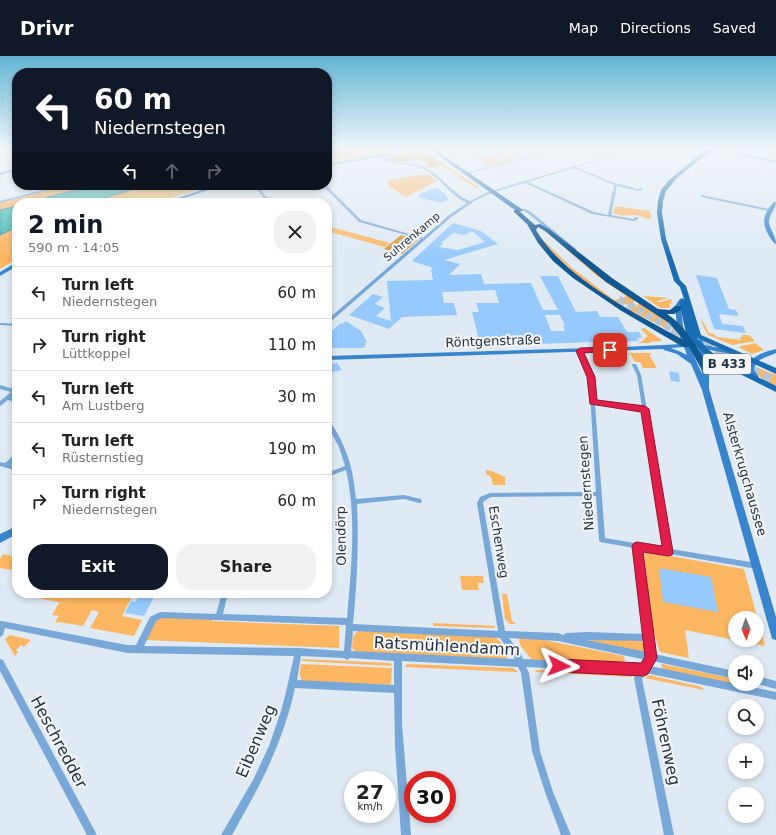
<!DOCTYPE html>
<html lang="en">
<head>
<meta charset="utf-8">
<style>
	:root { --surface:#fff; --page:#f2f2f2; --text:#222; --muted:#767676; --line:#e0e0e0; --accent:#111827 }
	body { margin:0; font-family:"DejaVu Sans",sans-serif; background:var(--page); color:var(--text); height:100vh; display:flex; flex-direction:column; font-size:15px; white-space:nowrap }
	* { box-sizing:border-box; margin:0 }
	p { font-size:13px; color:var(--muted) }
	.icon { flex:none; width:22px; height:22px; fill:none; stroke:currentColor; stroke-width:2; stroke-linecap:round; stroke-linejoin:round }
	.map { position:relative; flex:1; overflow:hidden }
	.side { position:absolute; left:12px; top:142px; width:320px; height:400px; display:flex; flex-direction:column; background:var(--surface); border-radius:16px; box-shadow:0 2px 6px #0003 }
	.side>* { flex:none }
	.banner { position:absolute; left:12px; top:12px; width:320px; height:122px; border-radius:16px; box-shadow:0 2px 6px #0003; background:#111827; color:#fff; overflow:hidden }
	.needle { width:26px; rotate:178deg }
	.controls { position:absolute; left:728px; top:555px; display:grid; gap:8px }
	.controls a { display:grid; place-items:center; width:36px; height:36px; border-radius:50%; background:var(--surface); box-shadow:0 2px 6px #0003; font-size:20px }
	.speed { position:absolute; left:344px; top:715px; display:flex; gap:8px; font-size:20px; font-weight:700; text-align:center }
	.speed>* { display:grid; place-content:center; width:52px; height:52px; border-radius:50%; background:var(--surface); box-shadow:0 2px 6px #0003; line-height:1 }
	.speed small { font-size:10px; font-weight:400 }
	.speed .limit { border:6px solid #d22; background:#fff; color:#111 }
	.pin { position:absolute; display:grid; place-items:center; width:34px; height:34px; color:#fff; margin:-17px; border-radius:8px; box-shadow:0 2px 6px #0006 }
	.me { position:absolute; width:44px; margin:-22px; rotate:93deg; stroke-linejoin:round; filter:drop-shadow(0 0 3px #0008) }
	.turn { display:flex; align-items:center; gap:14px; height:84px; padding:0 16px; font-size:18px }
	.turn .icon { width:52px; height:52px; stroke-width:2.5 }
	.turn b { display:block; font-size:28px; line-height:34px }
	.lanes { display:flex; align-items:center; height:38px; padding:0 16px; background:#0003; justify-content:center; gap:20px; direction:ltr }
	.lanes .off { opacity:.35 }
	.round { display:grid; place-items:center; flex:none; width:42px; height:42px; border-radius:16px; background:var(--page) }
	.head { display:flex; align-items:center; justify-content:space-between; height:68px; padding:0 16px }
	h1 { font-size:24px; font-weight:700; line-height:30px; color:var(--accent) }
	.action { display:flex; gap:8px; margin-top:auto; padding:8px 16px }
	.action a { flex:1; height:46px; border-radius:16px; background:var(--accent); color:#fff; font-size:16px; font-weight:700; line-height:46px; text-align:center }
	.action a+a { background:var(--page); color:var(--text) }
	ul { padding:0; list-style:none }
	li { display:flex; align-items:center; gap:12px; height:52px; padding:0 16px; border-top:1px solid var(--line) }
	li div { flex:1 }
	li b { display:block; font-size:15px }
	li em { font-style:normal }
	header { display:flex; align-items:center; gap:24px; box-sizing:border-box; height:56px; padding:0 20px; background:var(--accent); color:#fff }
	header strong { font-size:19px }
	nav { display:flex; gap:22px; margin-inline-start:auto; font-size:14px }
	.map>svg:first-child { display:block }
	.green { fill:#fdb661 }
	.forest { fill:#de973b }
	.water { fill:#39b7b0; stroke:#308f90 }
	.building { fill:#96c9fd; fill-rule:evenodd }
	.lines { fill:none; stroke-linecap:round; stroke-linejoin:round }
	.highway-tunnel-far1 { stroke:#b8c5d1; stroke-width:7; stroke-dasharray:7 3.5; stroke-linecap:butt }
	.highway-tunnel { stroke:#b8c5d1; stroke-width:9; stroke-dasharray:9 4.5; stroke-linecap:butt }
	.street { fill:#78a8d8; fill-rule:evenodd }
	.secondary { fill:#3885cd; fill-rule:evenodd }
	.primary { fill:#1a6db2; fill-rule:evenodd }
	.highway { fill:#105893; fill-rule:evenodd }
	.route { fill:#e11d48; stroke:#92132f }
	.labels { text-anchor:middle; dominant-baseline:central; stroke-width:4; stroke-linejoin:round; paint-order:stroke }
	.far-street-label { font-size:11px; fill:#1c3145; stroke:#f5f5f5 }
	.shield { fill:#f5f5f5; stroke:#5d6c7a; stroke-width:1 }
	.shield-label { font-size:12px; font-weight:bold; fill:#1c3145 }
	.street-label { font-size:13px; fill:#1c3145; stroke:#f5f5f5 }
	.near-street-label { font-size:16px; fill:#1c3145; stroke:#f5f5f5 }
</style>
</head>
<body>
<header>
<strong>Drivr</strong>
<nav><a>Map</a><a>Directions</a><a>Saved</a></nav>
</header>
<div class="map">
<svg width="776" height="779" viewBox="0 0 776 779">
	<rect width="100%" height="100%" fill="#dfeaf4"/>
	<path class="green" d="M327,93H408L327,107Z
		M489,93H506L515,97L508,99L517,104L490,111L476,102H486L493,100L499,104L505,101L498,98L511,96L504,94L495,96Z
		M426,96L477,130L479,132H476L453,117L455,115L452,116L442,110L427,113L426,112L442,107Z
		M418,119H430L437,125L406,141L390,131L387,126L389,124Z
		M69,129H108L67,136L27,147H17V150L0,154V147Z
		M147,129H211L156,147H88Z
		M615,150L650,155L651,163C645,163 640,159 634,159C626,159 621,161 613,157Z
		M327,170L390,187L385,191L327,175Z
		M17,171V203L0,213V179Z
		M537,178L571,211L614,244L623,242L626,240L597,220L558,186L635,244L634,246C615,262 549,194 537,178Z
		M643,240L668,242L656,246H661L671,243L672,247L669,248L671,250L669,251L671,252H660Z
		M639,246L668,265L666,272L626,253L637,250Z
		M701,262L709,277L714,278L716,281L741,284L740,281H743L742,279H749L755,285L732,289L708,279L703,270Z
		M644,272L662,284L661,285L650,286V287H637L641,286L648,280L641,273Z
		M755,287L764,294L752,298L738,291Z
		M714,294L747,306L746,313H743L718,301L715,299Z
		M651,297L650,300L657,312H643L640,306H635L630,297Z
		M756,311L776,319V331L760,321L755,314Z
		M486,414C493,415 498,418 505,421V429H493L491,421L486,418Z
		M648,496L744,513L765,590L737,584H757V562H735V584L685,574L689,602L660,596L652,571L650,557H651L644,498Z
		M3,498L17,501V515L0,512V503Z
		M460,520H483L484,527H478L479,534H462Z
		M34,537H134L122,560L142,564L134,580L90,572L99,556L92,554L83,570L59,566L60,564L58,567L55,566L59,560L52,559L59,547L68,548L32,541Z
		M502,538H507L512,565L516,568H510L505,563Z
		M160,561L212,563V565L339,570V592L145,584L155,564Z
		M433,567L495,570L494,572L433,570Z
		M358,575L495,581L504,589L509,599L506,603L356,596L352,592L353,580Z
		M10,579L31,584L24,591L21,589L16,594L18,596L15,600L5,583Z
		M519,582L539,583L624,600L625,606L624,608L532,604L520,589Z
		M587,584H640L644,588L645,593L642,596Z
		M303,603L390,607L393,610L301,605Z
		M301,608L392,612L391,628L388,629L303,625C298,620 300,614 301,608Z
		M407,608L513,612L518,616L405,611Z
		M662,608L735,623V628L663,613L661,610Z
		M535,614L627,617L632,621L536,616Z
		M649,619L702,631L704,634L645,622Z"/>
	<path class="forest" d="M420,94L424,95L442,107L426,112L429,110L427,107C415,100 402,110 389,103L390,101Z
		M401,179L418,184L402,198L384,193Z"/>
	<path class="water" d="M108,129H147L88,147H27L67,136Z
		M17,150V171L0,179V154Z"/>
	<path class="building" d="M436,132H438L446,139L448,144L440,147L418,141L421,137Z
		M453,167L481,175L498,188L444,204L460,208L449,219L481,218L484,228L531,227L543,254H558L540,220H558L576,256L597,255L600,261H618L627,276H639L642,282H637L639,285L606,286L604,283H593L594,286L477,290V289H472L470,284H479L472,256H479L476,247H499L495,234L442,236L444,247H454L457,259L402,261L389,273L349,259L373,238L383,241L375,248L385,252L376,260L391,265L387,225L433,224L431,214L433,212L412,205ZM472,175L485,186L458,194L439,191L443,188L441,187L453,177L465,179ZM545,259H560L565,270H563L565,275H551Z
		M696,219L717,222L729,253L736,254L739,260L719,258L722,268L743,270L746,277L714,273Z
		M346,265L361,275L367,286L365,287L366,290H364V292H332V294L327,295V279L341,267L343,268Z
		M337,307L342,314L328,317L327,309Z
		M669,315L679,317L680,326L671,325Z
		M659,512L711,521L718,556L663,546Z
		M140,537H156L144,560L125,557L131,545L135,546Z"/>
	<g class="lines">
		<path class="highway-tunnel-far1" d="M619,243L674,274"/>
		<path class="highway-tunnel" d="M672,273L687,281
			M703,289L776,326"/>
		<path class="street" d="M560,93H563L466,118L465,117Z
			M632,93H635L576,111L612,126L638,133L642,132V134L638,135L617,130L611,159L633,163L636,161H638V163L635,165L592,158L525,127C507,132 489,137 472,146V148H470L450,162L329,267H327V264L421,183L359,166L322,129H326L361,164L423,182L448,160L467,147C449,139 440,121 423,113C417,110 409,109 402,108C394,107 386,105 379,101V99H381C397,109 411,105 425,112C443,120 452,138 470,145L488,136ZM574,112L614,129L608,159L594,156L528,126Z
			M62,129H68L0,147V145Z
			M255,129H259L260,132L266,141L273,142L276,144V146L267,147L256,132Z
			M702,139L769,153L771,154L769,155L701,141V139Z
			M519,153H525L531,156L576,193V195H574L529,158L524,155H519Z
			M0,267L17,268V270L0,269Z
			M578,294H582V295L593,321L595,345L642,351L637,319L632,309V308H636L641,319L671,493L757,507L759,508L760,510L759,512L757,513L641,493L654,598L735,615V623L653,605L650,610L776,636V644L646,617L642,623L674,779H664L634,622L637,616L526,611L529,617L540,695L553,736L571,779H561L545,736L532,695L521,617L518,611L402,605V668L411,779H401L395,690L394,637L295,632C286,674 268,715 247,752C242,761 237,770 232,779H221L253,724L269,690L281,655L286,636L294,600L127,597L5,572L3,579L0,581V565H2L127,589H136L150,561L158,557L161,556L216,558L222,537H228L223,558L347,562C351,514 357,462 346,414L327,421V417L345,410L339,391L327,369V363L329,364C335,373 340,381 344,391C352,408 354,426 356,443L404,439L421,443L422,445L421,447H419L404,443L357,448C359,488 357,528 353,568L498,575L477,447L480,441L490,437L596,436L589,321L578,295ZM595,348L643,354L664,492L605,482ZM596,440L599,484L600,486L634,492L644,578L589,576L566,577L563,579L558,577L505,575L483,447L484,445L491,441ZM162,562L346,569L344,595L298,592L144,590L156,565ZM353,575L500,582L515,603L351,595ZM509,582L558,585L646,604L642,609L523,603L520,596ZM587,584L645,585L647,596ZM301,600L344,602L347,604L350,602L394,605V629L297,624Z
			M0,329L14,333L17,331V336L11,341L17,343V347L8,344L0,350V345L11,336L0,333Z
			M17,397V402L11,409L17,411V415L0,410V406L5,407L15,398Z
			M0,603L3,604L97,779H87L0,615Z
			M757,620L776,625V633L757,628Z"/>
		<path class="secondary" d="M415,93H422L327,110V108Z
			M717,93H723L776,105V107Z
			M17,112V114L0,119V117Z
			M217,129H224L169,147H162Z
			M774,146H776C776,153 769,158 769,166C770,174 776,180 776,188L774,187C762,171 760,161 774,146Z
			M17,206V210L0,220V216Z
			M682,242L685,244L681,250L683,270L689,287L697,288V285L700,283L703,285L704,289L731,294L734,296L731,298L705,293L709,309C715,306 725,303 731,308L728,310H717L709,315V333L776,561V584L772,583L771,579L702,334L691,308L677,298L664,294L663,293L327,304V300L625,291L682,288L677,270L675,250L680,243ZM684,291L687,299L681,296L671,292ZM690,291L698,292L702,318Z
			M776,293V297C767,301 755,303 754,314L759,321L757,323H753L747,314C749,300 764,296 776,293Z
			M17,470V478L0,487V478Z"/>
		<path class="primary" d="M412,93H416L413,95L411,94Z
			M429,93H434L523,154L520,156L512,152Z
			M706,93H710L708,95L714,93H719L704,100L677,122L666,135L663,145L662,157L666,183L680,224L686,230L701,279L776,312V318L697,282C716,306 750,316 776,330V336L728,312L705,298L696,290L686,277L679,245L684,243L680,231L674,225L661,183L657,157L658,145L661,134L669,124Z"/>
		<path class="highway" d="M514,154H518L535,169L540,168L549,173L612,222L658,253L670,254L675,250H681V254L674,258H667C687,271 699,294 710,314L709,316H703L689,291H683L620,254L573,222L553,205L538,187L527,168L514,156ZM538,171L545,175L606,226L669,267L684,284C636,258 564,222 536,174Z"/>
	</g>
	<linearGradient id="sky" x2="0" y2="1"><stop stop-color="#62b5d2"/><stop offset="0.46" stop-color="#f1f6fa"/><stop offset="1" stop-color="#f1f6fa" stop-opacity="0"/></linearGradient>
	<rect width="776" height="202" fill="url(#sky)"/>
	<path class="route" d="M610,291L614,294L613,295L584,297L595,321L597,344L645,350L649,353L673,496L672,499L668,500L643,496L657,602L648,618L644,620L559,616L555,614L553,610L555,605L559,603L641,607L645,601L632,490L634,487L637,486L662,490L641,356L590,348L587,321L576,295L580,292Z"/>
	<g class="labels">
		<g class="far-street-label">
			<text transform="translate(412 181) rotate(-40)">Suhrenkamp</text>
		</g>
		<rect class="shield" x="703" y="298" width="48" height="20" rx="3"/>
		<g class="shield-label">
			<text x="727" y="308">B 433</text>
		</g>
		<g class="street-label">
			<text transform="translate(493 285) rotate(-2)">Röntgenstraße</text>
			<text transform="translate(745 418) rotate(74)">Alsterkrugchaussee</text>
			<text transform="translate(586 427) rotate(-94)">Niedernstegen</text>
			<text transform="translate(341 480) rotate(-91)">Olendörp</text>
			<text transform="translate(499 486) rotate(81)">Eschenweg</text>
		</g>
		<g class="near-street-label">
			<text transform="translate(447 590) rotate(3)">Ratsmühlendamm</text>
			<text transform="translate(256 685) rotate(-67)">Eibenweg</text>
			<text transform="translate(59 686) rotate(62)">Heschredder</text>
			<text transform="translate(666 686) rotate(78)">Föhrenweg</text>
		</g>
	</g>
</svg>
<div class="controls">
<a><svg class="needle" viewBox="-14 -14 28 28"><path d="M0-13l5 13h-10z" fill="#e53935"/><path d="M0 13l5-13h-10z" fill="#767676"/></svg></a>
<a><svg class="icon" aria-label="sound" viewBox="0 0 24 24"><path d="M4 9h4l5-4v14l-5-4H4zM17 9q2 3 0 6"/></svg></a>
<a><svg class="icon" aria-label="search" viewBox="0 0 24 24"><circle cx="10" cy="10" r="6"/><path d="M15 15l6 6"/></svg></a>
<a>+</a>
<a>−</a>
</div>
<div class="speed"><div>27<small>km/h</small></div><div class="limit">30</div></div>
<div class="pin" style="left:610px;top:294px;background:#d93025"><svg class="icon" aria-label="arrive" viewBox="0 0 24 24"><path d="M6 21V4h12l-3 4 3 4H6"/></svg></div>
<svg class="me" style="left:559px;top:610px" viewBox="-20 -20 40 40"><path d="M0-17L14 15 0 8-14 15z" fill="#e11d48" stroke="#fff" stroke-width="4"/></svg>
<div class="banner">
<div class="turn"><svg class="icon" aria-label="left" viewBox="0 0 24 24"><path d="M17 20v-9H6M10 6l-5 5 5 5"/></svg><div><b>60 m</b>Niedernstegen</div></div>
<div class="lanes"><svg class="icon" aria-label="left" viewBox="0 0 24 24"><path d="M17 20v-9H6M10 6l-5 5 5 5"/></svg><svg class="icon off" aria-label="ahead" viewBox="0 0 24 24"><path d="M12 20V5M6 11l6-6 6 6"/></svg><svg class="icon off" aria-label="right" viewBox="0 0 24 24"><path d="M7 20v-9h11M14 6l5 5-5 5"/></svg></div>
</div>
<section class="side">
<div class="head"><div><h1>2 min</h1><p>590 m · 14:05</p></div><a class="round"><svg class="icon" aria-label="close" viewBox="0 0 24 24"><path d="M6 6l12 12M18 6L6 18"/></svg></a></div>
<ul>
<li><svg class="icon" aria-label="left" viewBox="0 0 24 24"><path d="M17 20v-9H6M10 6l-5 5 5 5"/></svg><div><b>Turn left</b><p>Niedernstegen</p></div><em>60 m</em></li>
<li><svg class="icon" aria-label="right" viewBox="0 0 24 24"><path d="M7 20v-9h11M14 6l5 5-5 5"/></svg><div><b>Turn right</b><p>Lüttkoppel</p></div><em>110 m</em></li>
<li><svg class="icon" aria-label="left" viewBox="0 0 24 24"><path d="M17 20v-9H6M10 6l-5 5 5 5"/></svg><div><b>Turn left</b><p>Am Lustberg</p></div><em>30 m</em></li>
<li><svg class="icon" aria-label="left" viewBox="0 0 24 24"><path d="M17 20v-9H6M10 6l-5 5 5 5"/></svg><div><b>Turn left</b><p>Rüsternstieg</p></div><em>190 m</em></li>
<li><svg class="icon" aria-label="right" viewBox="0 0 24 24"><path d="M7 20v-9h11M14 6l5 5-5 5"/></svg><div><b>Turn right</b><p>Niedernstegen</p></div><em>60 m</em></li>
</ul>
<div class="action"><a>Exit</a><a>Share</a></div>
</section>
</div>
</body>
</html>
